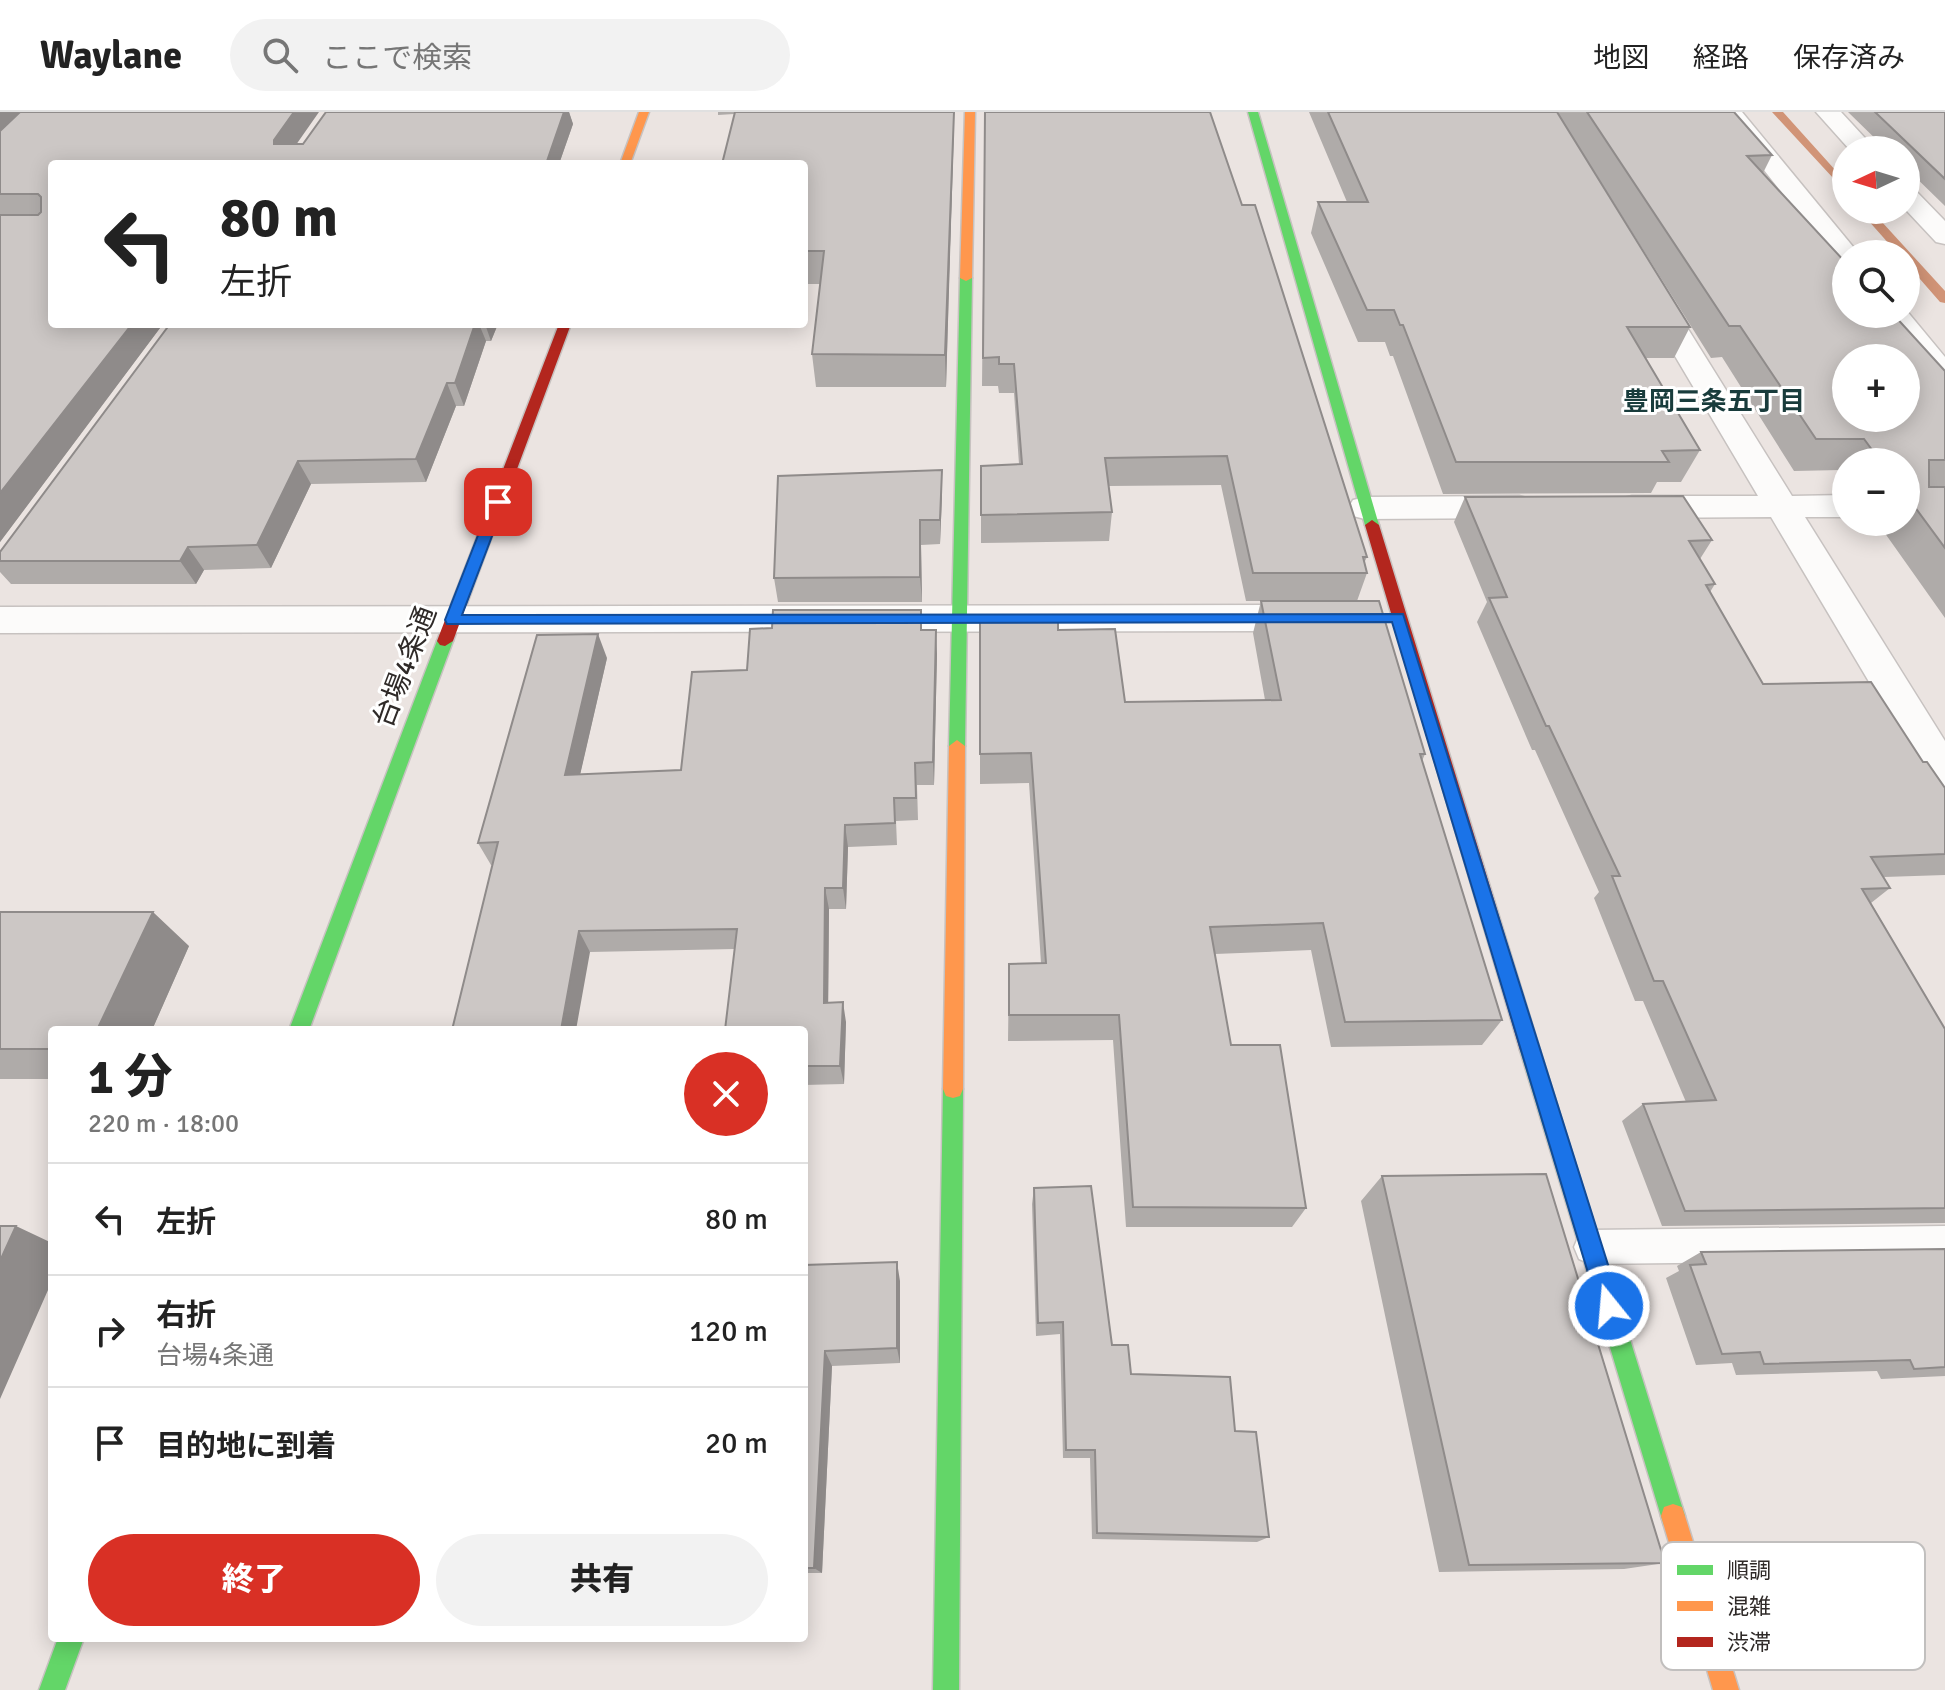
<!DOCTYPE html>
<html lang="ja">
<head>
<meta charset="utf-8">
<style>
	:root { --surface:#fff; --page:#f2f2f2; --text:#222; --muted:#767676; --line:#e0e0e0; --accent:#d93025 }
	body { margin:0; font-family:Signika,"Noto Sans JP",sans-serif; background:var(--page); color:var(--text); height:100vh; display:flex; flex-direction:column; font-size:30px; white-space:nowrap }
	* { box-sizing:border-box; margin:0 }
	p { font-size:26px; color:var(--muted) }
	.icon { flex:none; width:44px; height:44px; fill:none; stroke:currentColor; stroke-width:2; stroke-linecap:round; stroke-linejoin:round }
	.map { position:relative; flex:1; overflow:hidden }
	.side { position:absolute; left:48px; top:914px; width:760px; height:616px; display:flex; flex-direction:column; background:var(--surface); border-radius:8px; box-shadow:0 4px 20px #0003 }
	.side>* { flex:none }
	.hud { position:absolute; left:48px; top:48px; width:760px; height:168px; border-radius:8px; box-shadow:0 4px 20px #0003; background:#fff; color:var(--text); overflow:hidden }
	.needle { width:52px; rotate:266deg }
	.controls { position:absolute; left:1832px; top:24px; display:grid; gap:16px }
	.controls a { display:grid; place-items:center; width:88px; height:88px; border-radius:50%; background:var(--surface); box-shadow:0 4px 20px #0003; font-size:40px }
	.pin { position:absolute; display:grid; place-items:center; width:68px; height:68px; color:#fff; margin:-34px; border-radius:16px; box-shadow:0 4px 12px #0006 }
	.me { position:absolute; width:88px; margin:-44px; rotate:343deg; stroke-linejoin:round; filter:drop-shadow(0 0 6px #0008) }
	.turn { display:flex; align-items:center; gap:28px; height:168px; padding:0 40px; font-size:36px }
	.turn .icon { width:104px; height:104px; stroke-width:2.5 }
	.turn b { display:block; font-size:56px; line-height:68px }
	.round { display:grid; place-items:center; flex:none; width:84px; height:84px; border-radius:42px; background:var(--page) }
	.summary { display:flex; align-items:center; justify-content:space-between; height:136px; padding:0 40px }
	h1 { font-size:48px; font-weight:800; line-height:60px }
	.button { display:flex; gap:16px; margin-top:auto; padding:16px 40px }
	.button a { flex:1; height:92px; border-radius:48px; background:var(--accent); color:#fff; font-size:32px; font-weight:800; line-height:92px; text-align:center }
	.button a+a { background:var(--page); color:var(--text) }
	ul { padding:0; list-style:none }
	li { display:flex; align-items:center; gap:24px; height:112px; padding:0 40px; border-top:2px solid var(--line) }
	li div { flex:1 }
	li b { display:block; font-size:30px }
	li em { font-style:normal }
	header { display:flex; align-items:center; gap:48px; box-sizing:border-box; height:112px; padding:0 40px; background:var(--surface); border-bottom:2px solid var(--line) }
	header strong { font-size:38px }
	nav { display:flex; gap:44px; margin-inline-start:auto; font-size:28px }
	.search { width:560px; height:72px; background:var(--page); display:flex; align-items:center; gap:20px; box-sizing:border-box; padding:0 28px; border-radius:44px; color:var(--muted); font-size:30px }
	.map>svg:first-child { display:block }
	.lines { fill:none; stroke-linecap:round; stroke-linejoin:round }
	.stream { fill:#d19477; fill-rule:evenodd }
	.lane-casing { stroke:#c7c2c0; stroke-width:3 }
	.street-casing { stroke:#c7c2c0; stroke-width:3 }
	.fast-casing { stroke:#c7c2c0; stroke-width:3 }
	.slow-casing { stroke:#c7c2c0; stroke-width:3 }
	.jam-casing { stroke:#c7c2c0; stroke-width:3 }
	.lane { fill:#fcfbfa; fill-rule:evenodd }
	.street { fill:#fcfbfa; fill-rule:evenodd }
	.fast { fill:#63d668; fill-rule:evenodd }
	.slow { fill:#ff974d; fill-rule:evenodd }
	.jam { fill:#b3261e; fill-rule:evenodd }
	.wall { fill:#afaba9 }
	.shaded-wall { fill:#8f8b8a }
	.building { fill:#ccc7c5; stroke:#8f8b8a; stroke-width:2; fill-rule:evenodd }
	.route { fill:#1a73e8; stroke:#114b97; stroke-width:2 }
	.labels { text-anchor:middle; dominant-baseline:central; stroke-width:6; stroke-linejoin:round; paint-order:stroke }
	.far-neighbourhood-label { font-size:26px; font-weight:bold; fill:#193c3c; stroke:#fff }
	.street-label { font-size:28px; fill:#2f2a28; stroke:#fff }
	.key { fill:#fff; stroke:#c1bfbe; stroke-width:2 }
	.key-label { font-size:22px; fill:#2f2a28 }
</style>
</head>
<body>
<header>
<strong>Waylane</strong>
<div class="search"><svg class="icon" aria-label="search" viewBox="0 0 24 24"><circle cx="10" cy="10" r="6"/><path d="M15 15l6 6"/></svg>ここで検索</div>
<nav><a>地図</a><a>経路</a><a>保存済み</a></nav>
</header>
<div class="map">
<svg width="1945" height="1578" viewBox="0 0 1945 1578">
	<rect width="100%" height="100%" fill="#ebe4e1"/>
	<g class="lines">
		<path class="stream" d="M1772,0H1783L1846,70V80Z
			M1859,98H1871L1945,179V191L1940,190L1906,151V142H1898Z"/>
		<defs>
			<path id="lane" d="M1945,1114V1148L1591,1152L1579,1147L1574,1135L1579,1123L1591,1118Z"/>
			<path id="street" d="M1718,0H1742L1859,142H1846V151L1836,149Z
				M1816,0H1841L1876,38H1850Z
				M1906,75L1915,78L1945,109V132L1936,130L1906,98Z
				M1651,172L1661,174L1665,180L1792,384L1846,383V405H1805L1945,629V679L1931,674L1771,405L1632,406L1620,403L1615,395L1620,387L1632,384H1758L1637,180L1641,174Z
				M1906,198L1945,245V274L1934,271L1880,202H1906Z
				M1519,384L1531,387L1536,395L1531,403L1519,406L1365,407L1353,404L1348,396L1353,388L1365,385Z
				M1315,493L1328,497L1333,506L1328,515L1315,519L0,521V495Z"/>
			<path id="fast" d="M1248,0H1258L1379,413L1377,416H1367L1365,413Z
				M966,163L972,166L965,634L957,640L949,634L960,166Z
				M445,524L453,529L309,918H289L437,529Z
				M1530,929L1537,932L1540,938L1685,1404L1682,1413L1673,1416L1664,1413L1661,1404L1520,938L1523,932Z
				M953,968L960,970L963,977L959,1578H933L943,977L946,970Z
				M58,1526H84L65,1578H39Z"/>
			<path id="slow" d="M639,0H649L630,52H620Z
				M965,0H975L972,166L966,169L960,166Z
				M957,628L965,634L963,977L960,984L953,986L946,984L943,977L949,634Z
				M1673,1392L1682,1395L1685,1404L1739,1578H1713L1661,1404L1664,1395Z"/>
			<path id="jam" d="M559,212H571L453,529L445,534L440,533L437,529Z
				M1372,408L1379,413L1540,938L1537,944L1530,947L1523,944L1520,938L1365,413Z"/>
		</defs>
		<use href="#lane" class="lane-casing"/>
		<use href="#street" class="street-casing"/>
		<use href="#fast" class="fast-casing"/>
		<use href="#slow" class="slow-casing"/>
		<use href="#jam" class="jam-casing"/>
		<use href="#lane" class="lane"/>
		<use href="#street" class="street"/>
		<use href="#fast" class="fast"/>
		<use href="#slow" class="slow"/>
		<use href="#jam" class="jam"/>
	</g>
	<path class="wall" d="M0,0L297,32H303L326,0H569L573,12L559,52H52V212H163L0,430Z
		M718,0H954L946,275H816L812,242L820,172H804V52L734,2L718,3Z
		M985,0L1367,445L1364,451L1367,461L1357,489H1246L1221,373L1109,374L1112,400L1109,429L981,431V354L1019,352L1014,281H999L998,274H982Z
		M1309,0H1734L1772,43L1763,61L1945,259V506L1877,410H1906V350H1846V366L1841,358L1794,359L1722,245L1711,246L1563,10L1690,215L1674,246H1645L1700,338L1681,370H1657L1651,381L1443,382L1393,244H1390L1385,230H1358L1311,121L1318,90H1347Z
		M1848,0H1945V94L1906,56V38H1887Z
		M170,212H498L491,229H486L464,294H456L426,370L311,372L271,456L204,458L196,472H11L0,460V440Z
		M942,358L940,432L921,433L922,490H778L774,466Z
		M1465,385L1712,428L1700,447L1715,472L1710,480L1763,572L1923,650L1945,676V763L1884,765L1890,776L1871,791L1945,917V1111L1662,1114L1622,1009L1643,992L1686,990L1643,889H1635L1594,786L1599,780L1535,638H1532L1477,510L1487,490L1454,410Z
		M1261,489L1425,642L1422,649L1502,908L1482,933L1331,935L1311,838L1215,842L1231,933L1306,1096L1292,1115H1126L1113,928L1008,929L1009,852L1041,851L1029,671L980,672V509L1058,518L1125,590L1265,588L1253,521Z
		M922,518L937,542L934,673H917L918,708L896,709L897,733L848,735L846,797H829L828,891L846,910L844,972L804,973V918L734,837L590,840L492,753H491L478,731L607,546L580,662L681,658L747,558Z
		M0,800L189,834L152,918H52V967H0Z
		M1382,1064L1665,1451L1624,1457L1439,1460L1361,1089Z
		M1034,1076L1112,1233L1131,1262L1235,1319L1269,1425L1257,1430L1092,1427L1090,1346H1063L1060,1222L1036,1224L1032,1092Z
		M1945,1137V1264L1881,1267L1877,1259L1736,1263L1732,1251L1696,1253L1666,1166L1679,1159L1677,1154L1701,1140Z
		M804,1153L900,1169V1251L832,1254L822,1461H804Z"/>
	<path class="shaded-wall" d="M0,0H21L0,20Z
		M294,0H319L284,50L274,32V28Z
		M564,0H569L573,12L559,52H546Z
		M954,0V15L946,275L945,243Z
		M132,212H163L0,430V381Z
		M475,212H479L486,229L464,294L455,271Z
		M485,212H498L491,229Z
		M447,271L456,294L426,370L416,347Z
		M298,349L311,372L271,456L257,433Z
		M942,358V383L940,432V408Z
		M920,408L921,433L922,490L920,465Z
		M188,435L204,458L196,472L180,449Z
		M936,518L937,542L934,673L933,650Z
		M598,522L607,546L575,685L565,663Z
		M845,713L848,735L846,797L843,776Z
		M825,776L829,797L828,910L824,891Z
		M153,800L189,834L152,918H97Z
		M579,819L590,840L576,918H561Z
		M843,890L846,910L844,972L840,954Z
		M16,1114L52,1131V1169L0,1287V1149Z
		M897,1150L900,1169V1251L897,1236Z
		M825,1239L832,1254L822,1461L814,1456Z"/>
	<path class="building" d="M20,0H294L274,28V32H303L326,0H564L546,52H52V212H132L0,381V103H38L41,100V85L38,82H0V19Z
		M735,0H954L945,243L812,242L824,139H804V52H722Z
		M985,0H1210L1242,93H1255L1367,445H1363L1367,461H1253L1227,344L1105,346L1112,400L981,403V354L1022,352L1014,252H999V245L983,246Z
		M1328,0H1557L1690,215H1627L1700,338L1662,339L1669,350H1456L1403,213H1400L1394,198H1367L1318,90H1368Z
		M1587,0H1734L1772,43L1747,44L1846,151V202H1893L1945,259V348H1929V375H1945V436L1906,383V350H1881L1864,327H1816L1740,214H1729ZM1846,246H1906V306H1846Z
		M1875,0H1945V67Z
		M170,212H475L455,271H447L416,347L298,349L257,433L188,435L180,449H0V440Z
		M942,358L940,408H920V465L774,466L778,364Z
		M1683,384L1712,428L1689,429L1715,472L1706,473L1763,572L1871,570L1923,650H1927L1945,676V742L1871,745L1890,776L1862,777L1945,917V1096L1685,1099L1643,992L1716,988L1663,869H1654L1612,764H1620L1549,614H1546L1489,486L1507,485L1465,385Z
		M1261,489H1379L1425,642H1420L1502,908L1345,910L1323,811L1210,815L1231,933H1280L1306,1096L1133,1095L1119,903H1009V852L1046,851L1031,641L980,642V509H1058V518L1115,517L1125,590L1281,588Z
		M773,498H921V518H936L933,650L915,651L916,686H894L895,711L845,713L843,776H825L824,891L843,890L840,954H804V918H725L737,817L579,819L561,918H452L498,730L478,731L537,523L598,522L565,663L681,658L692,560L747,558L750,517L772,516Z
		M0,800H153L97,918H52V937H0Z
		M1546,1062L1665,1451L1469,1453L1382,1064Z
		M1091,1074L1112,1233H1128L1131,1262L1230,1265L1235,1319L1256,1320L1269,1425L1097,1421L1095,1338H1066L1063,1210L1038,1211L1034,1076Z
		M0,1114H16L0,1149Z
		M1945,1137V1255L1914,1257L1910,1248L1764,1252L1760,1240L1722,1242L1690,1153L1706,1152L1701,1140Z
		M897,1150V1236L825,1239L814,1456H804V1153Z"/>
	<path class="route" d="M498,385L505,390L462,503L1403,502L1621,1194L1617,1202L1609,1206L1601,1202L1598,1194L1392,510L447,512L445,508L491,390Z"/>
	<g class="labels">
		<g class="far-neighbourhood-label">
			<text x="1714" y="290">豊岡三条五丁目</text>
		</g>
		<g class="street-label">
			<text transform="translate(405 555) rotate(-69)">台場4条通</text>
		</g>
	</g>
	<rect x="1661" y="1430" width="264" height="128" rx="12" class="key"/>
	<rect x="1677" y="1453" width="36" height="10" fill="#63d668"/>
	<rect x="1677" y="1489" width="36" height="10" fill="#ff974d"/>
	<rect x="1677" y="1525" width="36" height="10" fill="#b3261e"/>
	<g class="key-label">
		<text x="1727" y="1466">順調</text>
		<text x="1727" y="1502">混雑</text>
		<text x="1727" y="1538">渋滞</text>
	</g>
</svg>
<div class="controls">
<a><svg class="needle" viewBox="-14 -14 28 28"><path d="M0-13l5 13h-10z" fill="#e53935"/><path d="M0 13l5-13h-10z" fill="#767676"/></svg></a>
<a><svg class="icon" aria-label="search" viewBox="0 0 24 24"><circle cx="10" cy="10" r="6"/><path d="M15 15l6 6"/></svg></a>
<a>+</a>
<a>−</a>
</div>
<div class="pin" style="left:498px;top:390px;background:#d93025"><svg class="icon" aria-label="arrive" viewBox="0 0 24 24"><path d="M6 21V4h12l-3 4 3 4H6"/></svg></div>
<svg class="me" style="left:1609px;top:1194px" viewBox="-20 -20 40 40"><circle r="17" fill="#1a73e8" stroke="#fff" stroke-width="3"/><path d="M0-11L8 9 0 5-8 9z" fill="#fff"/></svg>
<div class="hud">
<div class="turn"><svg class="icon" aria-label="left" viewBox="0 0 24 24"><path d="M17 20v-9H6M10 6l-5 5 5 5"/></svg><div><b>80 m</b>左折</div></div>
</div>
<section class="side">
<div class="summary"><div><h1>1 分</h1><p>220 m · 18:00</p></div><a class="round" style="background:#d93025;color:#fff"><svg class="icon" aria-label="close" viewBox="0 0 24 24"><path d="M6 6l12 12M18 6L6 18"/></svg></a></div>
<ul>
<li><svg class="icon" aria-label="left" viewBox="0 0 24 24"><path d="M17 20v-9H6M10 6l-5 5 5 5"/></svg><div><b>左折</b></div><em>80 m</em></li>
<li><svg class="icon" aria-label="right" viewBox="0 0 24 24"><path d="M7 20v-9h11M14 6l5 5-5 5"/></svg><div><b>右折</b><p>台場4条通</p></div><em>120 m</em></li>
<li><svg class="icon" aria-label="arrive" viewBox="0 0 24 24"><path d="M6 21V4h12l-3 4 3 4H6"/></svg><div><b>目的地に到着</b></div><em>20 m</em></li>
</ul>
<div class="button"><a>終了</a><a>共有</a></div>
</section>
</div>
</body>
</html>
